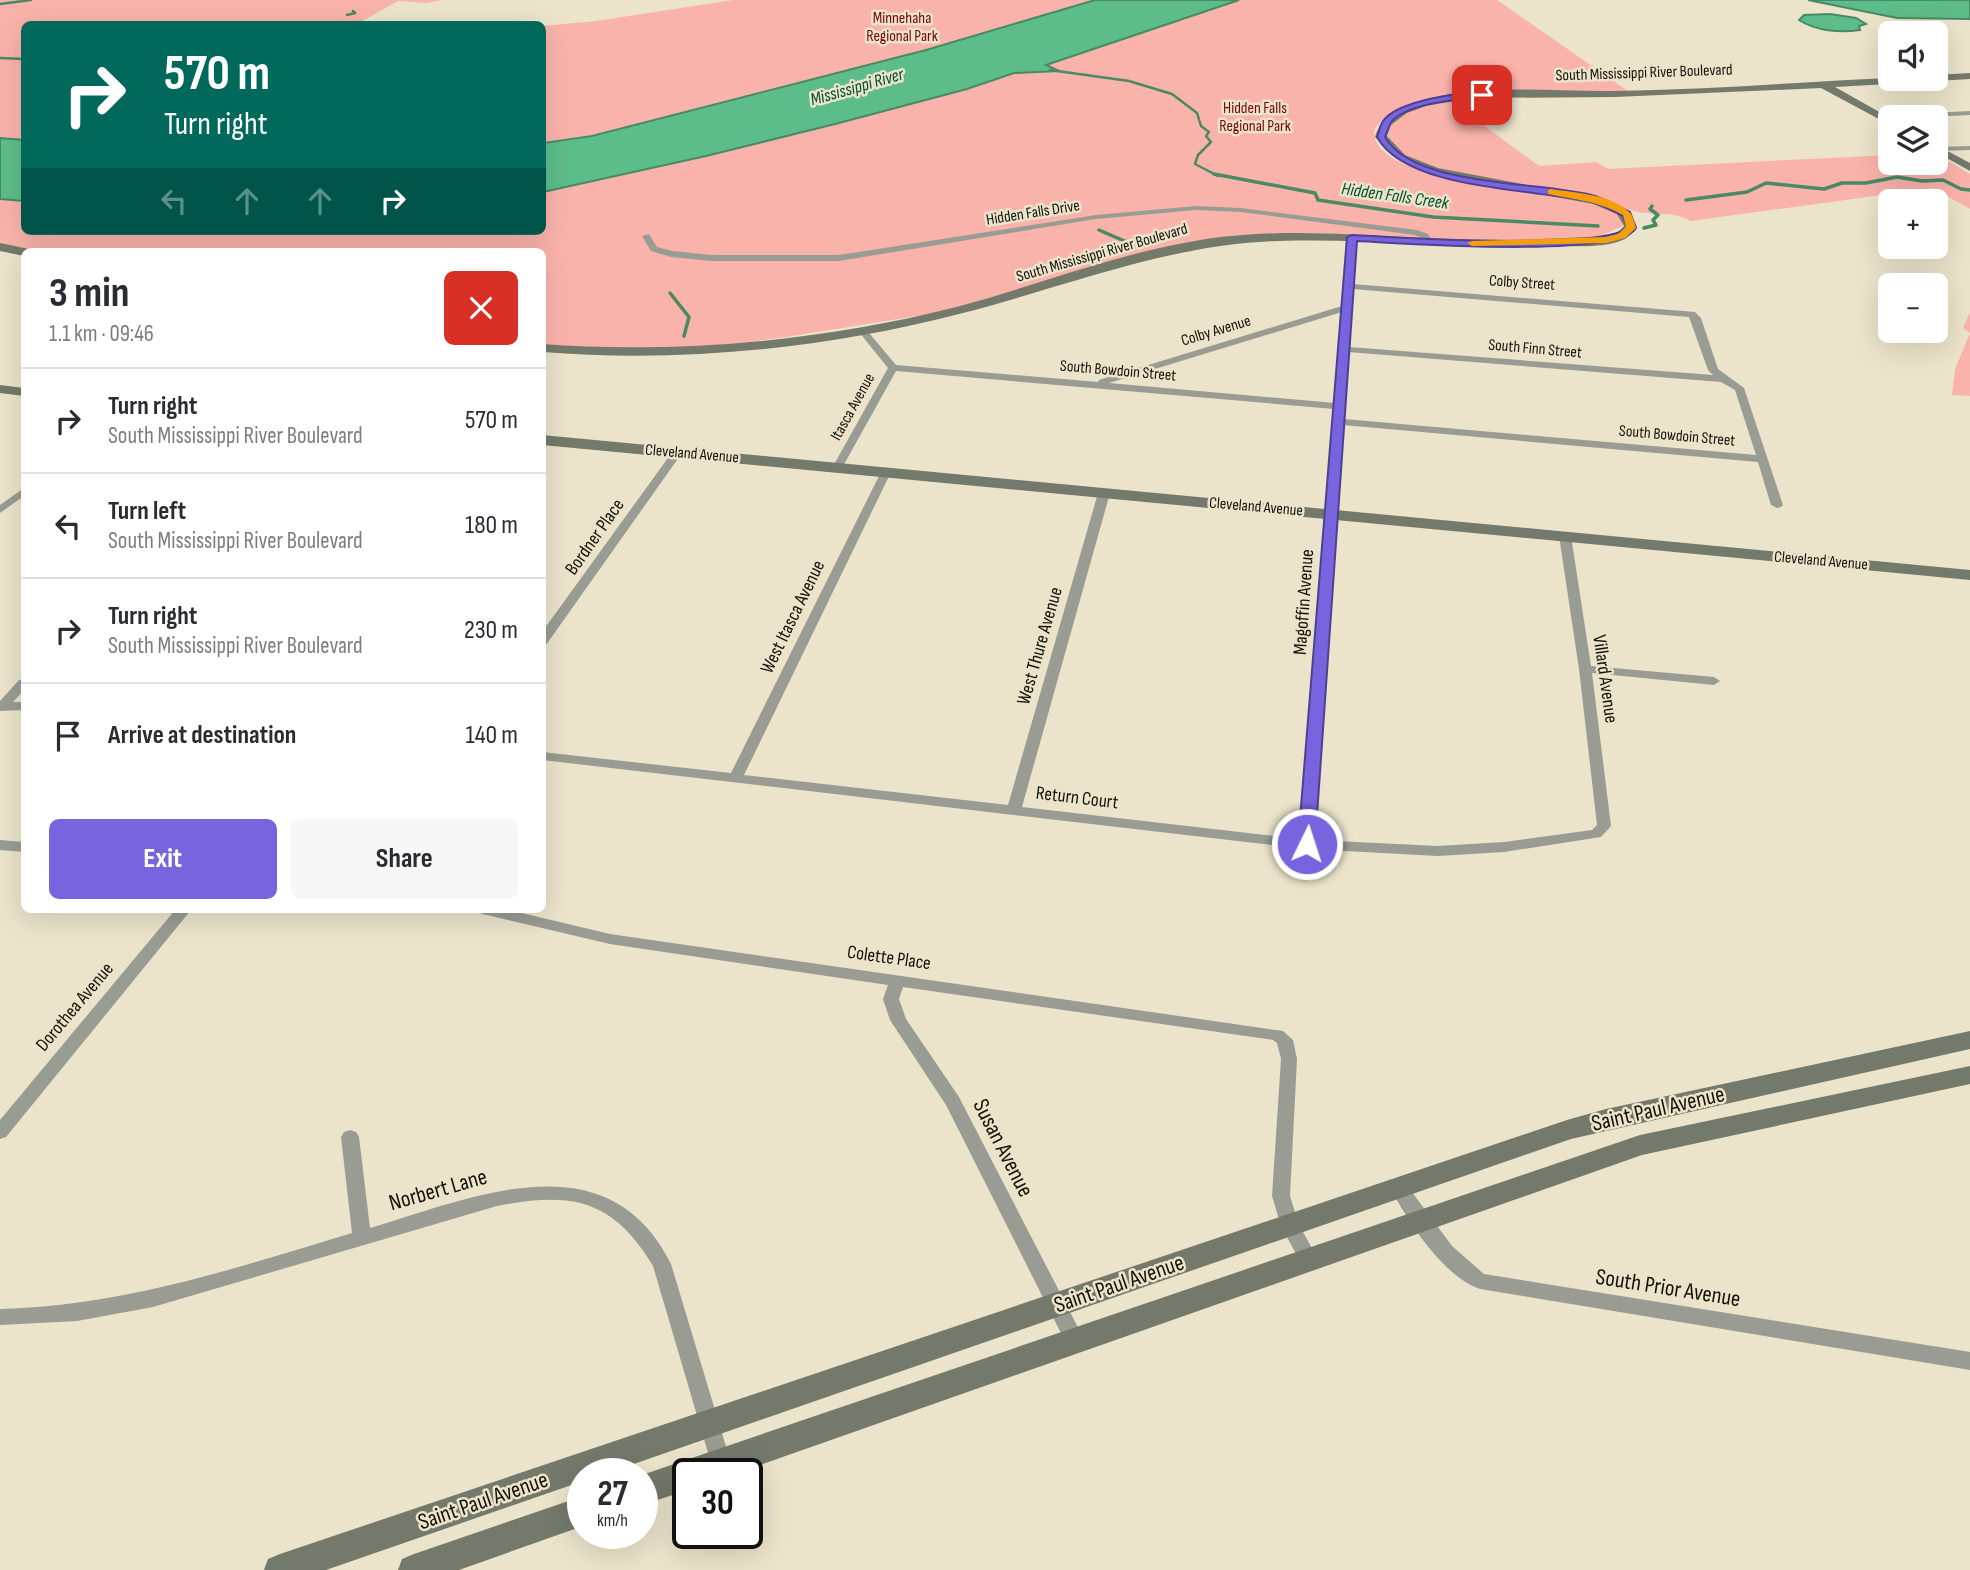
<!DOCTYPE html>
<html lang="en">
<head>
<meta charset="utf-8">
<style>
	:root { --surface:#fff; --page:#f7f7f7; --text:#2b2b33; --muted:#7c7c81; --line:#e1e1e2; --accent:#7964df }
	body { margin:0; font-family:"Sofia Sans Condensed",sans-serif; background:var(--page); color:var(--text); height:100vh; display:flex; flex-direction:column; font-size:26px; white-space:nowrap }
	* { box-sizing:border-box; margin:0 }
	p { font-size:23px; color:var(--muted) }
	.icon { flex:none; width:38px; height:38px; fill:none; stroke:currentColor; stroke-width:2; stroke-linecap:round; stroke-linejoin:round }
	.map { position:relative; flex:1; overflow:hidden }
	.panel { position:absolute; left:21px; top:248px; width:525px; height:665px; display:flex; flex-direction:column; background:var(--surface); border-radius:10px; box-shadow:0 7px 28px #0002 }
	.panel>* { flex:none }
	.guide { position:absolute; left:21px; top:21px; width:525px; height:214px; border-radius:10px; box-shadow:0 7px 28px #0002; background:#00695c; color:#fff; overflow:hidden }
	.tools { position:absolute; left:1878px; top:21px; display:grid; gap:14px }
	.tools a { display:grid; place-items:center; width:70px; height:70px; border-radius:10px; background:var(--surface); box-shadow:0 7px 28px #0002; font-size:35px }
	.speed { position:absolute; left:567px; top:1458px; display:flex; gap:14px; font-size:35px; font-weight:700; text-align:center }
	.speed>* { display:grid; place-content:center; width:91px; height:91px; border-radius:50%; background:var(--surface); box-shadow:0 7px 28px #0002; line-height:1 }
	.speed small { font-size:18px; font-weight:400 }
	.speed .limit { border:4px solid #111; border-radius:10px; background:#fff; color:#111 }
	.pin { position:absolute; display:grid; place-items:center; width:60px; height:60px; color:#fff; margin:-30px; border-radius:14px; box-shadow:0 4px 10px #0006 }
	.me { position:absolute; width:77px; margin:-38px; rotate:4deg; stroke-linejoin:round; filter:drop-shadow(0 0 5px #0008) }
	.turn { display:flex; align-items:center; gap:24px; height:147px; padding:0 28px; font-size:32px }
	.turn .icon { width:91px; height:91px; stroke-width:2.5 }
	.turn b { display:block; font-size:49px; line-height:60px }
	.lanes { display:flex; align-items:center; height:66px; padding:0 28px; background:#0003; justify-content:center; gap:35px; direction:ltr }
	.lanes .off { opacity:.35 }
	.round { display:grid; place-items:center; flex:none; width:74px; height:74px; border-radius:10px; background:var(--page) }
	.head { display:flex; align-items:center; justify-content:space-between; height:119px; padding:0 28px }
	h1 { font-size:42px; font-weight:700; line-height:52px }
	.cta { display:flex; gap:14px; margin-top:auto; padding:14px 28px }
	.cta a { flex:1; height:80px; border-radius:10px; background:var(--accent); color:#fff; font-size:28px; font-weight:700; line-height:80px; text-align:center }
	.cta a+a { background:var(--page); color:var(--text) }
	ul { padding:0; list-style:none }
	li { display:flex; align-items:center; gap:21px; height:105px; padding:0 28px; border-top:2px solid var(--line) }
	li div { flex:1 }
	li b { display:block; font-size:26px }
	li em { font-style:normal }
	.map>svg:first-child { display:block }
	.green { fill:#fab3ab }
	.water { fill:#5dbd8a; stroke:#478a63; stroke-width:2 }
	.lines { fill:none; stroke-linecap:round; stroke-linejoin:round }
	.stream-far1 { stroke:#478a63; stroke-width:2.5 }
	.stream { stroke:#478a63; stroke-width:3.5 }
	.street { fill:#989c92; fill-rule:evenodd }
	.secondary { fill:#747a6b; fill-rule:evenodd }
	.route { fill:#7964df; stroke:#4f4191; stroke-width:2 }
	.slow { fill:#f59e0b }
	.labels { text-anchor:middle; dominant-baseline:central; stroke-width:5; stroke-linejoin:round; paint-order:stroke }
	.far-park-label { font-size:16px; fill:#7c020c; stroke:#ebe3ca }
	.far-street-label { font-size:16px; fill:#151209; stroke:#ebe3ca }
	.far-water-label { font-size:18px; font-style:italic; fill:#004f2e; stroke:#ebe3ca }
	.street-label { font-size:19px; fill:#151209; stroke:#ebe3ca }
	.near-street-label { font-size:23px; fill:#151209; stroke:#ebe3ca }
</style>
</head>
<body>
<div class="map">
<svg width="1970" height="1570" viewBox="0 0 1970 1570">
	<rect width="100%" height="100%" fill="#ebe3ca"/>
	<path class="green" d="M0,0H442L427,3L398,1L357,24H24V140L0,138Z
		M733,0H1095L926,50L592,136L543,142V26L596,21Z
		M1239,0H1497L1628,91L1542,92L1414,103L1385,117L1375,128C1363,180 1537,192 1568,197C1587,200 1603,206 1619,215L1623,226L1597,237L1541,240H1448L1315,233L1229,236L929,314L786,337L714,347L579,348L543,344L542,252H37L0,245V199L24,201V231H542L543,192L706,156L839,123L967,89L1014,73L1058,71L1045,65Z
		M1449,100L1539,166L1596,162L1608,169L1890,155V163H1936V154L1970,174V209L1933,188L1691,221C1667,209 1655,217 1634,211C1620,207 1608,199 1594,196C1541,185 1417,186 1388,137L1389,127L1406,112Z
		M1970,312V396L1952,395L1955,369L1970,333L1963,328Z"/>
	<path class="water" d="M1095,0H1239L1046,65L1059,71L1014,73L967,89L839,123L706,156L543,192V143L592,136L926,50Z
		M1808,0H1970V19L1897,18Z
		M1830,14L1856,18L1866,24L1859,26L1860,30C1840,33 1816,31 1799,20L1804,15Z
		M0,138L24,140V201L0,199Z"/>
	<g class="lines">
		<path class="stream-far1" d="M0,4L31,0
			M347,15L355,13L353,11
			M0,58L24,59
			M1050,70L1129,81L1172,94L1197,113L1201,126L1209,132L1206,136L1211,142L1198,155L1195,164L1218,176"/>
		<path class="stream" d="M1214,174L1315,193L1318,200L1433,217L1598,226
			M1686,200L1747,192L1766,183L1824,189L1842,183H1866L1897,177L1922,181L1943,180L1961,189L1970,190
			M1644,228L1656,225L1653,220L1658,215L1650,209L1652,206
			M1099,230L1129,243
			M670,293L689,317L684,336"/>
		<path class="street" d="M1970,111V115L1890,119L1887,117L1891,115Z
			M1970,146V150L1936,151V147H1938Z
			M1196,206L1241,208L1417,230L1428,234L1433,242L1426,244L1422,238L1415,235L1241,212L1196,210L1096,219L839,261H712L671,257L651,251L642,236L649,234L657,247L672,251L712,255H839L1096,215Z
			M1352,234L1356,237L1353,284L1695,312L1701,318L1718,369L1744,388L1783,505L1781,507L1777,508L1771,505L1758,462L1343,425L1315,840L1438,846L1504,842L1592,830L1597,825L1579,669L1559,536L1565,533L1571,536L1591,666L1714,677L1720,681L1714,685L1592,673L1611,826L1601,837L1504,852L1438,856L1307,849L542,760V752L731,773L881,472L886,469L891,472L744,775L1008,805L1098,493L1104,490L1110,493L1022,807L1300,839L1334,409L896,371L842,468L837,471L832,468L888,368L859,332V328H865L896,365L1098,382L1099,380L1342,306L1348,237ZM1353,289L1689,317L1708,370L1713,375L1349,347ZM1342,312L1335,403L1109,383ZM1348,352L1721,382L1735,390L1756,455L1344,419Z
			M677,450L682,453L546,645L542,646V632L673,451Z
			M24,488V496L0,513V505Z
			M24,679V690L13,702H24V710L0,711V701L19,680Z
			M0,840L24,842V852L0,850Z
			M175,910H191L6,1137L0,1139V1120Z
			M479,910H509L610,934L1283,1031L1293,1040L1297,1059L1290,1196L1299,1225L1318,1259L1316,1265L1309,1267L1302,1265L1281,1226L1272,1196L1281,1059L1277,1043L1273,1040L903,987L899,999L906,1019L959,1097L1085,1341L1082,1347L1075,1349L1068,1347L946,1105L890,1020L883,999L888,985L610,944L487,915L482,914Z
			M350,1130L356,1132L359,1137L370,1228C474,1197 608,1137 671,1264L731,1463L728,1470L721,1473L714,1470L711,1463L653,1266C612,1198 571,1192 497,1206L153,1307L77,1321L0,1325V1309C123,1306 236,1268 352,1233L341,1137L344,1132Z
			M1400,1182L1406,1184L1452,1246L1484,1274L1970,1352V1370L1480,1289C1444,1277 1408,1222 1391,1189L1394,1184Z"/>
		<path class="secondary" d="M1970,73V79L1936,81L1931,79H1936V75Z
			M1890,78L1929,79L1924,82L1835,87L1890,118V125L1821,88L1615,97L1471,98L1426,106L1407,113L1391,125L1387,136L1405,155L1438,168L1601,199L1626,209L1637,227C1634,231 1630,236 1625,239C1607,248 1579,246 1559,246C1465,250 1373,238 1279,241C1167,244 1066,287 959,314C824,349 681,363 542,352V344C678,354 823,341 956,307C1039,285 1120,252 1206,239C1287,227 1368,236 1449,239C1501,241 1553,239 1606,236L1617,233L1624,226L1617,214L1593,204L1430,173L1397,159L1375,137C1381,118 1395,109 1413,103C1477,82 1547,92 1614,91C1706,90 1798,82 1890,78Z
			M1936,145L1970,163V171L1936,152Z
			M0,243L29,249L30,252H24V256L0,251Z
			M0,385L24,388V396L0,393Z
			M542,435L1970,570V580L542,445Z
			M1970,1031V1049L1571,1139L605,1474H583V1481L326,1570H264L268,1559L280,1554L1567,1120L1606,1109Z
			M1970,1066V1084L1642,1155L734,1474H688V1490L642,1505V1475L1640,1135Z
			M583,1496V1526L459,1570H398L402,1559L414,1554Z"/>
	</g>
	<path class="route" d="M1485,93L1482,97C1457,100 1411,102 1392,121C1389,125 1387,132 1385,137C1414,188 1544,181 1595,196C1607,200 1619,207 1630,212L1636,228C1618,259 1399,243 1357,241L1315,844L1307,849L1298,844L1347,237L1352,235C1398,237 1599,251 1627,228L1623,216C1612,211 1600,203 1588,201C1534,189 1406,190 1377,137C1379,132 1380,125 1383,121C1397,101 1462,91 1485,93Z"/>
	<path class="slow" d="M1551,189C1575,193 1611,194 1629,212C1633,215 1634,222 1636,228L1625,238L1606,243L1472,246L1467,243L1472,241L1606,237L1618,234L1626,227L1623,215C1599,201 1575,200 1548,194V190Z"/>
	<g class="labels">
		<g class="far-park-label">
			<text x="902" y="18">Minnehaha<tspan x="902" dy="18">Regional Park</tspan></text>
			<text x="1255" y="108">Hidden Falls<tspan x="1255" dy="18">Regional Park</tspan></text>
		</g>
		<g class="far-street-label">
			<text transform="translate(1644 73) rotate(-2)">South Mississippi River Boulevard</text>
			<text transform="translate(1033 213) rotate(-9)">Hidden Falls Drive</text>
			<text transform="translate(1102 253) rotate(-16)">South Mississippi River Boulevard</text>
			<text transform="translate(1522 283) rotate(4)">Colby Street</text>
			<text transform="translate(1216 331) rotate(-17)">Colby Avenue</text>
			<text transform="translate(1535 349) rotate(5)">South Finn Street</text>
			<text transform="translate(1118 371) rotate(5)">South Bowdoin Street</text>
			<text transform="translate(853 407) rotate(-61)">Itasca Avenue</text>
			<text transform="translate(1677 436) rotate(5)">South Bowdoin Street</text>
			<text transform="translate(692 454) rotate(5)">Cleveland Avenue</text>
			<text transform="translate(1256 507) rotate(5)">Cleveland Avenue</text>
			<text transform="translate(1821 561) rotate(5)">Cleveland Avenue</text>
		</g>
		<g class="far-water-label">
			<text transform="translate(857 87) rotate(-16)">Mississippi River</text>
			<text transform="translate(1395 196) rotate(8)">Hidden Falls Creek</text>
		</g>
		<g class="street-label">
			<text transform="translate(595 537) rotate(-55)">Bordner Place</text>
			<text transform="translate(1304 602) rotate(-86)">Magoffin Avenue</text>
			<text transform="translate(793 617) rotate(-64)">West Itasca Avenue</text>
			<text transform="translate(1040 646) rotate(-74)">West Thure Avenue</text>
			<text transform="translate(1605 679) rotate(82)">Villard Avenue</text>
			<text transform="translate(1077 798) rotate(7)">Return Court</text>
			<text transform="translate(889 958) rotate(8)">Colette Place</text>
			<text transform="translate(75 1007) rotate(-50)">Dorothea Avenue</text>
		</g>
		<g class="near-street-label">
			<text transform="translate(1658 1109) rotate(-13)">Saint Paul Avenue</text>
			<text transform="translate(1003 1148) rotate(63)">Susan Avenue</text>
			<text transform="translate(438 1190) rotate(-16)">Norbert Lane</text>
			<text transform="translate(1119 1284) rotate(-19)">Saint Paul Avenue</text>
			<text transform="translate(1668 1288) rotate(9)">South Prior Avenue</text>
			<text transform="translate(483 1501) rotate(-19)">Saint Paul Avenue</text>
		</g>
	</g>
</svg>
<div class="tools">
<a><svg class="icon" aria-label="sound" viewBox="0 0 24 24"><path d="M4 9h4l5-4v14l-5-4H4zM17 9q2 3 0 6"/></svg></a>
<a><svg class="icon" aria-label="layers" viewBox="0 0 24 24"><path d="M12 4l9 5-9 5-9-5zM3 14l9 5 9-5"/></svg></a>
<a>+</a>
<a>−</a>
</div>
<div class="speed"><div>27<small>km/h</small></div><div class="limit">30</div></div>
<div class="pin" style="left:1482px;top:95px;background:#d93025"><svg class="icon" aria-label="arrive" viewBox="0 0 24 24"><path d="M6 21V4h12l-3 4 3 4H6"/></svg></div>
<svg class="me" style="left:1307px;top:844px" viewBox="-20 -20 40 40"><circle r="17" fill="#7964df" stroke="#fff" stroke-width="3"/><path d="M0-11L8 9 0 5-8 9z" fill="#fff"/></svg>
<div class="guide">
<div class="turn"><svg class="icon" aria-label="right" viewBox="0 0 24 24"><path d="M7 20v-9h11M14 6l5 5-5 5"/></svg><div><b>570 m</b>Turn right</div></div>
<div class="lanes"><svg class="icon off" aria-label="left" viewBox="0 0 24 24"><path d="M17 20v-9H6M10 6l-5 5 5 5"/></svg><svg class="icon off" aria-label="ahead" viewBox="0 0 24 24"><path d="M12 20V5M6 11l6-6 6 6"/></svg><svg class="icon off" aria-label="ahead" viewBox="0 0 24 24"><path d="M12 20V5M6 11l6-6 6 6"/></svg><svg class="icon" aria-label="right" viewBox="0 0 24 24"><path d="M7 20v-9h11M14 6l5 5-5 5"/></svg></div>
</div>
<section class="panel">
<div class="head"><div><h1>3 min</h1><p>1.1 km · 09:46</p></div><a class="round" style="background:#d93025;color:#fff"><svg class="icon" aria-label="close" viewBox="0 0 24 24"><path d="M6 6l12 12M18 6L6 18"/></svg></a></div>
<ul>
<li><svg class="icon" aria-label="right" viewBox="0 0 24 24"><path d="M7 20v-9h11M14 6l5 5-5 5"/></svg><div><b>Turn right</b><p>South Mississippi River Boulevard</p></div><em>570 m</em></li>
<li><svg class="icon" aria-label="left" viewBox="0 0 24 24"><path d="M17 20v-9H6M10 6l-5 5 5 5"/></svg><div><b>Turn left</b><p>South Mississippi River Boulevard</p></div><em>180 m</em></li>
<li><svg class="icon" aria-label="right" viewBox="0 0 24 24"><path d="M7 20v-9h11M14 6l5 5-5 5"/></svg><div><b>Turn right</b><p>South Mississippi River Boulevard</p></div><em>230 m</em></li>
<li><svg class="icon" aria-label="arrive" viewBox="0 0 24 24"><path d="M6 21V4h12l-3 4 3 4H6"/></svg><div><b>Arrive at destination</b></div><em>140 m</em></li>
</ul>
<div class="cta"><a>Exit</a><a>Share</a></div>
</section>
</div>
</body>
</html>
